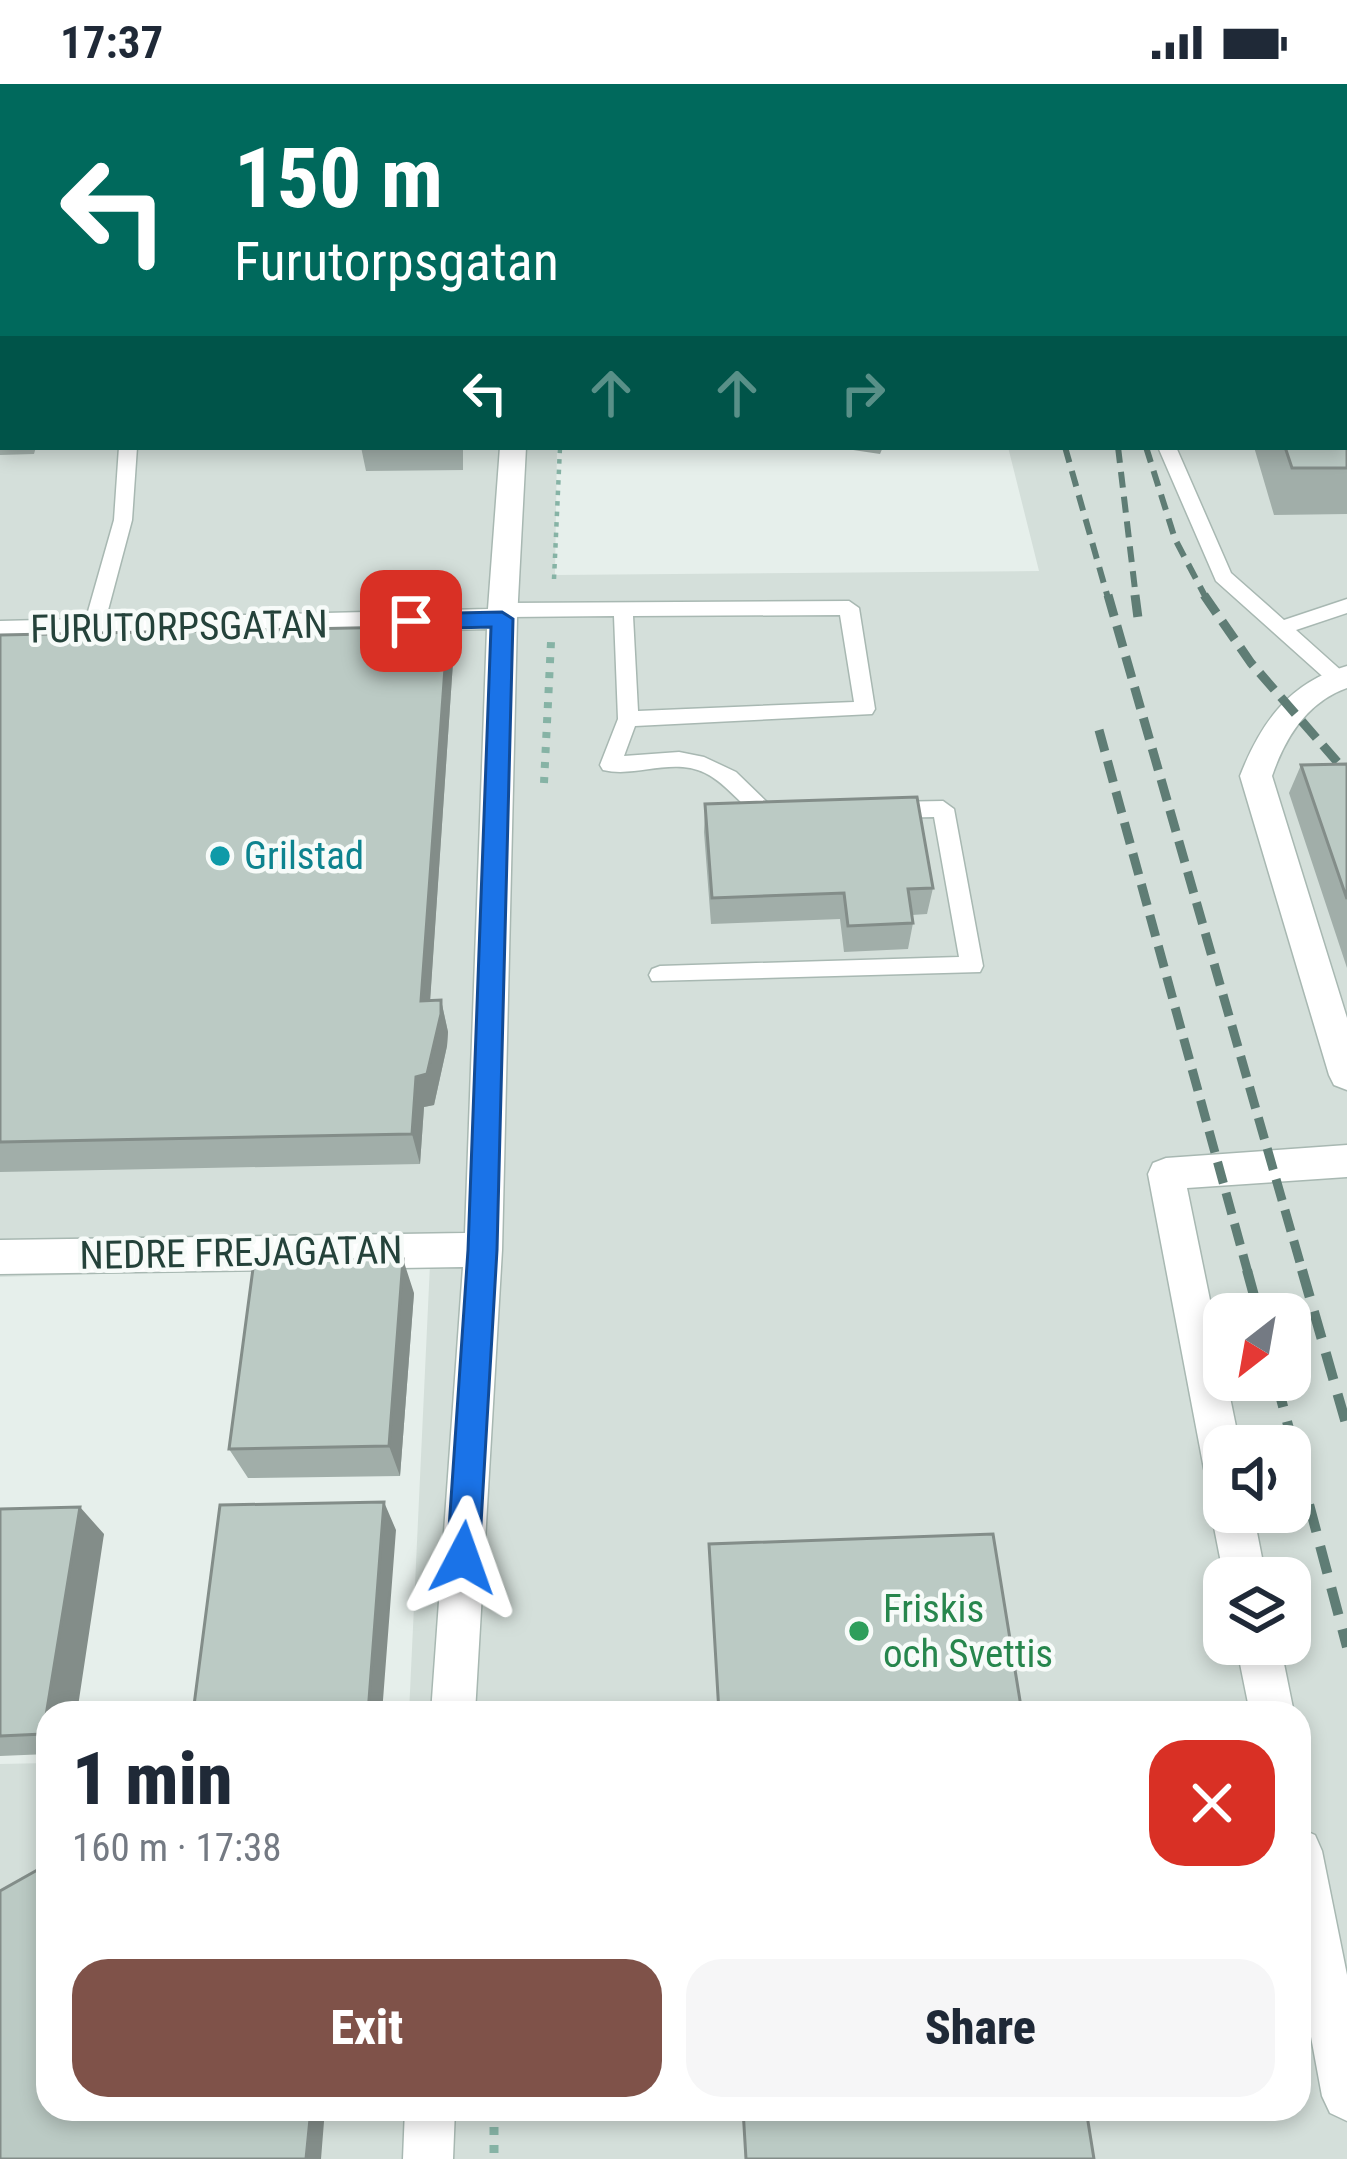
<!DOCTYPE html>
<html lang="en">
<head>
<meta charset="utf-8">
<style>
	:root { --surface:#fff; --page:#f6f6f7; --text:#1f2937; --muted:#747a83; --accent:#7f5249 }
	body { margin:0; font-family:"Roboto Condensed",sans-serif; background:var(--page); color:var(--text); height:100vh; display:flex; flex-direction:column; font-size:45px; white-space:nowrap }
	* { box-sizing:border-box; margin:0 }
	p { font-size:39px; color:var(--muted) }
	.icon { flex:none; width:66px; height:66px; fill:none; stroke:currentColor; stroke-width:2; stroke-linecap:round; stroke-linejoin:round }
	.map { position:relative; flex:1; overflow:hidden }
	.drawer { position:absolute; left:36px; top:1617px; width:1275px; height:420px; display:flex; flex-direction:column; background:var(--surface); border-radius:36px; box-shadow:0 6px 18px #0003 }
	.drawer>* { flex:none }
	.hud { position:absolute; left:0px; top:0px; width:1347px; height:366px; box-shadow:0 6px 18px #0003; background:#00695c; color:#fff; overflow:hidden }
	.needle { width:78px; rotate:211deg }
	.buttons { position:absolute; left:1203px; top:1209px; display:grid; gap:24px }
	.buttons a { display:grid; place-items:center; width:108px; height:108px; border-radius:24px; background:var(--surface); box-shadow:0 6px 18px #0003; font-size:60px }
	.pin { position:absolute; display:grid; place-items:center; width:102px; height:102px; color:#fff; margin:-51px; border-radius:24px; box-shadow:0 6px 18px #0006 }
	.me { position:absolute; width:132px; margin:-66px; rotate:4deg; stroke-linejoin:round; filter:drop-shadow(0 0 9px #0008) }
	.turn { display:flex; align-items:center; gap:42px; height:252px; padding:0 36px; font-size:54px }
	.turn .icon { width:156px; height:156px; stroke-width:2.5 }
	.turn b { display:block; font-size:84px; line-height:102px }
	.lanes { display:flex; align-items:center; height:114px; padding:0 36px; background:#0003; justify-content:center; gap:60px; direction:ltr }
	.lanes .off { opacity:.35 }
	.round { display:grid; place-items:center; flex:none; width:126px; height:126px; border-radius:36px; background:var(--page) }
	.headline { display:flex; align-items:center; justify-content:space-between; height:204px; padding:0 36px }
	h1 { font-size:72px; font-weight:800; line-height:90px }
	.action { display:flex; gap:24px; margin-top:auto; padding:24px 36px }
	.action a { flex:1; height:138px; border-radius:36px; background:var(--accent); color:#fff; font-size:48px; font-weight:800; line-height:138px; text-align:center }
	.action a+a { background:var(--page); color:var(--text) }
	.status { display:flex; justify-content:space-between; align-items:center; height:84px; padding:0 60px; background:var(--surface); direction:ltr }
	.status svg { height:33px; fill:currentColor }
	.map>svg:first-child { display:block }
	.built { fill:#d4dfda; fill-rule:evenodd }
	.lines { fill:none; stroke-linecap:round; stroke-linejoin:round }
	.lane-casing { stroke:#a8b8b2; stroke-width:3 }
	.street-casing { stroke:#a8b8b2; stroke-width:3 }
	.path-far2 { stroke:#86b3a5; stroke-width:4.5; stroke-dasharray:4.5 6; stroke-linecap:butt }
	.path-far1 { stroke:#86b3a5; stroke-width:8; stroke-dasharray:6 9; stroke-linecap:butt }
	.path { stroke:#86b3a5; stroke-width:9; stroke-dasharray:8 10; stroke-linecap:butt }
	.lane { fill:#fff; fill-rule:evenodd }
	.street { fill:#fff; fill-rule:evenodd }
	.rail-far2 { stroke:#5f7d75; stroke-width:6; stroke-dasharray:16 9; stroke-linecap:butt }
	.rail-far1 { stroke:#5f7d75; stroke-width:9; stroke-dasharray:22 10; stroke-linecap:butt }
	.rail { stroke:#5f7d75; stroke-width:10; stroke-dasharray:28 15; stroke-linecap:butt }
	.wall { fill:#a1aea9 }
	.shaded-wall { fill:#838d89 }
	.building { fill:#bbcac4; stroke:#838d89; stroke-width:3 }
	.route { fill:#1a73e8; stroke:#114b97; stroke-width:3 }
	.culture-dot { fill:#0f9aa8; stroke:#f7fbf9; stroke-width:4.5 }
	.leisure-dot { fill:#2e9e5b; stroke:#f7fbf9; stroke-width:4.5 }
	.labels { text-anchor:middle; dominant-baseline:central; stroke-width:9; stroke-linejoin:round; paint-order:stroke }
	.street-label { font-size:39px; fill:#24423a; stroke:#f7fbf9 }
	.culture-label { font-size:39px; fill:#0d838f; stroke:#f7fbf9; text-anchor:start }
	.leisure-label { font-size:39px; fill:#27864d; stroke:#f7fbf9; text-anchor:start }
</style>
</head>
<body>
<div class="status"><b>17:37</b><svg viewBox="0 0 49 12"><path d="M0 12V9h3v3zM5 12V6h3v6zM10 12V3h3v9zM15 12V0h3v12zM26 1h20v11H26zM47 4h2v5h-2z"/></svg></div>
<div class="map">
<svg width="1347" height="2075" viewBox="0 0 1347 2075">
	<rect width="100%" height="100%" fill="#e6efeb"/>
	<path class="built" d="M0,0H566L3,3V363H557L555,491L1039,487L1008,363H1344V3L913,0H1347V2075H0V1680L48,1679V2025H1299V1629H409L430,1180L0,1193ZM1224,1230H1290V1296H1224ZM1224,1362H1290V1428H1224ZM1224,1494H1290V1560H1224Z"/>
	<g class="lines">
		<defs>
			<path id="lane" d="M1163,0H1177V3H1163Z
				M1347,154V164L1344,165V155Z
				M119,363H137L132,436L103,545L93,552L83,545L114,436Z
				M1158,363H1176L1231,489L1284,536L1347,515V529L1296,546L1344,589V599H1330L1216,497Z
				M849,517L859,524L875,625L872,630L635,642L624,672L679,668L704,673L736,688L770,721L791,723L794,729L791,735C750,745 738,705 705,689C672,673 636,694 603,686L600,681L618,635L614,532L502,533L492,526L502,519ZM840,531L854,618L638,627L633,532Z
				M943,717L954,725L983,882L980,888L652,897L649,891L652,885L660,882L959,873L934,733L889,734L878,726L889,718Z"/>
			<path id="street" d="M69,0H165L67,3Z
				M526,0H548V3H526Z
				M500,363H526L517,535L502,1166L475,1629H431L463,1183L0,1190V1156L465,1149L487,545L0,557V537L488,525Z
				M1347,582V604C1307,618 1285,654 1272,692L1347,934V1006L1334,1001L1329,991L1240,692C1261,638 1290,598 1347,582Z
				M1347,1061V1093L1187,1104L1240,1362H1224V1405L1210,1399L1204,1385L1148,1090L1153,1079L1166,1074Z
				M1224,1411V1428H1253L1266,1494H1224L1211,1428Z
				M1236,1560H1280L1294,1629H1250Z
				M1299,1744L1315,1751L1322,1767L1347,1891V2037L1330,2029L1322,2012L1299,1888Z
				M405,2025H455L453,2075H403Z"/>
		</defs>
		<use href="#lane" class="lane-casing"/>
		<use href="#street" class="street-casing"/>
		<path class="path-far2" d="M554,495L560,363"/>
		<path class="path-far1" d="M544,699L551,558"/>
		<path class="path" d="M494,2025V2075"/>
		<use href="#lane" class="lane"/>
		<use href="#street" class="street"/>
		<path class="rail-far2" d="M1065,363L1108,514
			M1118,363L1136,514
			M1146,363L1175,455L1206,514"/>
		<path class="rail-far1" d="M1108,511L1303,1189
			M1135,511L1138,534
			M1204,511L1251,579L1347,689
			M1099,646L1248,1189"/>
		<path class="rail" d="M1247,1186L1259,1230
			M1302,1186L1347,1343
			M1276,1296L1347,1563"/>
	</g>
	<path class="wall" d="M0,27H3V81H0Z
		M3,87V363H36L34,370L0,371V99Z
		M1344,122H1347V151H1344Z
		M1347,160V430L1274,431L1254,363H1344V168Z
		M361,363H463V386L366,387Z
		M833,363H883L880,370Z
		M0,551L453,578L430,916H441L448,948L447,962L434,1021L424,1023L420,1080L0,1088Z
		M1347,680V884L1289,709L1301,681Z
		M705,720L933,804L927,830L912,831L913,839L908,865L844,868L840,835L711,840L704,748Z
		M414,1209L400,1392L248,1394L229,1365Z
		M0,1425L104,1450L48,1629V1670L0,1672Z"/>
	<path class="shaded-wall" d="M448,542L453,578L428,948L421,917Z
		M441,916L448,948L447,962L434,1021L424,1023L420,1080L412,1050L416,993Z
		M403,1175L414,1209L400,1392L389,1362Z
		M384,1418L396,1446L382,1629H368Z
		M80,1423L104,1450L77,1629H48V1654L43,1650Z
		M311,2025H325L321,2075H306Z"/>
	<path class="building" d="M140,0V3H26V2Z
		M292,0H487L486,3H291Z
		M596,0H659V3H595Z
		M0,27H3V44H0Z
		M1344,84L1347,90V122H1344Z
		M3,87V334H0V99Z
		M1344,180H1347V384H1292L1285,363H1344Z
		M448,542L421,917L441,916V930L427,990L416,993L412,1050L0,1058V551Z
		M1347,680V815L1301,681Z
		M917,713L933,804L908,805L913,839L848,842L844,809L712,814L705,720Z
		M403,1175L389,1362L229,1365L254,1177Z
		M384,1418L368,1629H193L220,1421Z
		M80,1423L43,1650L0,1652V1425Z
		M993,1450L1022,1629H719L709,1460Z
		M48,1780V2025H311L306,2075H0V1807Z
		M743,2025H1086L1094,2075H746Z"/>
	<path class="route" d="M502,528L513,535L497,1166L479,1474L474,1485L463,1490L452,1485L447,1474L468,1166L491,543L411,545L400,537L411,530Z"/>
	<circle class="culture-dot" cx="220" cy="772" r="12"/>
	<circle class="leisure-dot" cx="859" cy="1547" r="12"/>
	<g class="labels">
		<g class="street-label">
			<text transform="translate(179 543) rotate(-1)">FURUTORPSGATAN</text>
			<text transform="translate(241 1169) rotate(-1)">NEDRE FREJAGATAN</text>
		</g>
		<g class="culture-label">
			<text x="244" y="772">Grilstad</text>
		</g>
		<g class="leisure-label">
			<text x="883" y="1525">Friskis<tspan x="883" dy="45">och Svettis</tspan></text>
		</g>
	</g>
</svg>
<div class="buttons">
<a><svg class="needle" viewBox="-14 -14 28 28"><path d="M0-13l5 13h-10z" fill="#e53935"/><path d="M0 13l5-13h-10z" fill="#747a83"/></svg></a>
<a><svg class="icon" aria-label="sound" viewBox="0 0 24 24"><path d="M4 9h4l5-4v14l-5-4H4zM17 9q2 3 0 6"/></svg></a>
<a><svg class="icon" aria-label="layers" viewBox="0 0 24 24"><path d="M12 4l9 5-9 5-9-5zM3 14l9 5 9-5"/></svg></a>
</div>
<div class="pin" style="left:411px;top:537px;background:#d93025"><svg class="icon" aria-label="arrive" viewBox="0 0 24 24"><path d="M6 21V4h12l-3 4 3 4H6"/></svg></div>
<svg class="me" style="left:463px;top:1474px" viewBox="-20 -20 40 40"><path d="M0-17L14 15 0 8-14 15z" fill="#1a73e8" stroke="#fff" stroke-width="4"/></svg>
<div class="hud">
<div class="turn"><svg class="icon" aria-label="left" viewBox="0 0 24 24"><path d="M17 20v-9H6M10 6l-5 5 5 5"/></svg><div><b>150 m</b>Furutorpsgatan</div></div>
<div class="lanes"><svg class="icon" aria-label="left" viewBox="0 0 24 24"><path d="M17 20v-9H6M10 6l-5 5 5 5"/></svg><svg class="icon off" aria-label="ahead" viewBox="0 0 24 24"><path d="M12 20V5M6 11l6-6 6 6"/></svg><svg class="icon off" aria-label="ahead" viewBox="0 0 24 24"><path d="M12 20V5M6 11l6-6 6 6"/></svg><svg class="icon off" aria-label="right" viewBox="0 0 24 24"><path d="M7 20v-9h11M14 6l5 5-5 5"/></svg></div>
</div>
<section class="drawer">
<div class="headline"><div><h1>1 min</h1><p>160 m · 17:38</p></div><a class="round" style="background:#d93025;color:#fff"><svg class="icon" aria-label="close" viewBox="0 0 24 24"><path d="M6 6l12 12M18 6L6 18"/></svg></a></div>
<div class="action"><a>Exit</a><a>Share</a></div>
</section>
</div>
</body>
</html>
